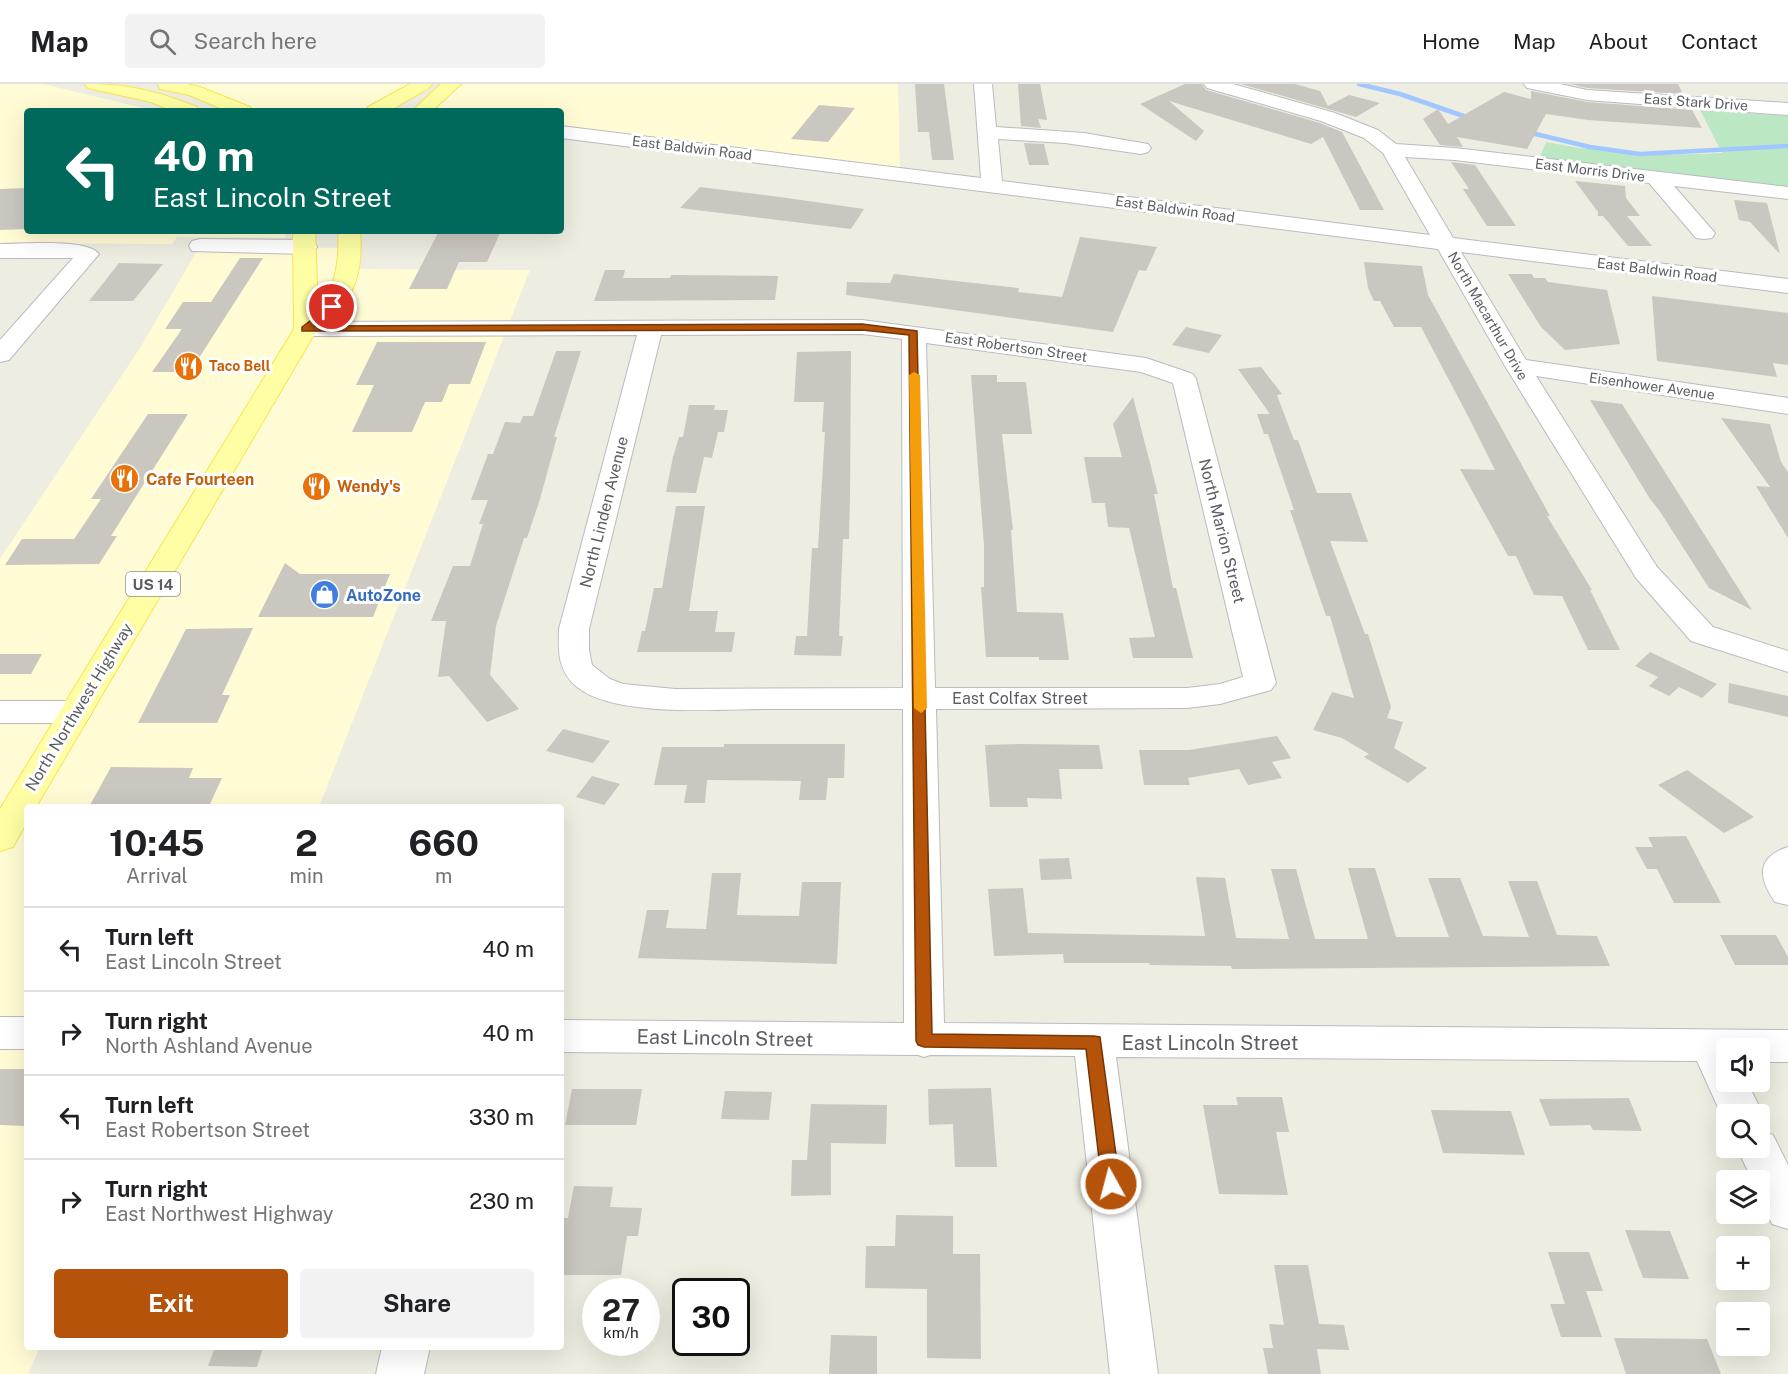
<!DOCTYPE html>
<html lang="en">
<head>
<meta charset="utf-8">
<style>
	:root { --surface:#fff; --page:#f2f2f2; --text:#202124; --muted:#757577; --line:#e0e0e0; --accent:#b45309 }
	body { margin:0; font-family:"Public Sans",sans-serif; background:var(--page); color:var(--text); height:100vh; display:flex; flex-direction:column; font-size:22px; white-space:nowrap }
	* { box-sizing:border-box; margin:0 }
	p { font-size:20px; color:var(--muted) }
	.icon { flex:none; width:33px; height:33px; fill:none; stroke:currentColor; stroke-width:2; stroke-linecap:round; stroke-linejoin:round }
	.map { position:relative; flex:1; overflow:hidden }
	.details { position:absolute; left:24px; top:720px; width:540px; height:546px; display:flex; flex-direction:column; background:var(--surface); border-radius:6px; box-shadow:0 6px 24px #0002 }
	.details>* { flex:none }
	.banner { position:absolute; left:24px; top:24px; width:540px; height:126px; border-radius:6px; box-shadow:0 6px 24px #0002; background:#00695c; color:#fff; overflow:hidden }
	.controls { position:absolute; left:1716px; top:954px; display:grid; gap:12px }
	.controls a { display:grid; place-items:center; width:54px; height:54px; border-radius:6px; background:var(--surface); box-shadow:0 6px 24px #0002; font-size:30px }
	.speed { position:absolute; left:582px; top:1194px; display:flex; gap:12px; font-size:30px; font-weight:700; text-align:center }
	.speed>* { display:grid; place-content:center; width:78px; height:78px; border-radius:50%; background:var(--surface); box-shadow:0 6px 24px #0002; line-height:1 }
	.speed small { font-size:15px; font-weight:400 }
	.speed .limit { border:3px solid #111; border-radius:9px; background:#fff; color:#111 }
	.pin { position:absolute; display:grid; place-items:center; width:51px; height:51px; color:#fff; margin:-26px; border:3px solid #fff; border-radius:50%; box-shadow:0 2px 6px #0007 }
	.me { position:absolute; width:66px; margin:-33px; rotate:353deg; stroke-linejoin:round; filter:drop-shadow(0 0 4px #0008) }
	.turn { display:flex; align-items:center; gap:21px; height:126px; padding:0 30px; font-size:27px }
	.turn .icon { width:78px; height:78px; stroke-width:2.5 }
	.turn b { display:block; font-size:42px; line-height:51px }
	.eta { display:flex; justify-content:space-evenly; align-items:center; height:102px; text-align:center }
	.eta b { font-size:36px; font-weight:700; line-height:42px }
	.primary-button { display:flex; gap:12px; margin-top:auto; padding:12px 30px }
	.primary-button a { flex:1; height:69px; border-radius:6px; background:var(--accent); color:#fff; font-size:24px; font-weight:700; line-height:69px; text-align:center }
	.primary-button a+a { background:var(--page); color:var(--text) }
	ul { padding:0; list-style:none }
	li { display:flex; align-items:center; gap:18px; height:84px; padding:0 30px; border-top:2px solid var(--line) }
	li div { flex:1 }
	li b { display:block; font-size:22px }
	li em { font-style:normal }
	header { display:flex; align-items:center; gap:36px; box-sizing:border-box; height:84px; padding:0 30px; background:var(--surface); border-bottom:2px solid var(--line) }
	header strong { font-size:28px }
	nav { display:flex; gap:33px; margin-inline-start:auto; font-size:21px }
	.search { width:420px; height:54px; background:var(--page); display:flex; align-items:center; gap:15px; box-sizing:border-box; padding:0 21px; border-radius:6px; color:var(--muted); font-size:22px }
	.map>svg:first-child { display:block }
	.commercial { fill:#fffcd5 }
	.green { fill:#bce7c3 }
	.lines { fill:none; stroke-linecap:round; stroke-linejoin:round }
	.stream { stroke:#a0c7ff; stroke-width:4.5 }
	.building { fill:#c9c7bf }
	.minor-casing { stroke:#b9bbc1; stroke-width:2 }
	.major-casing { stroke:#f9e350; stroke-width:2 }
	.minor { fill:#fff; fill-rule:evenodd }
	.major { fill:#fffea5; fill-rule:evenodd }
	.route { fill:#b45309; stroke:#753606; stroke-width:1.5 }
	.slow { fill:#f59e0b }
	.labels { text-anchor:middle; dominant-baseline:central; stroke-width:6; stroke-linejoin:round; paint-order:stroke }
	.far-street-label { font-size:14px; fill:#5a5d63; stroke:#fff }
	.far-food-label { font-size:14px; font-weight:bold; fill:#c56008; stroke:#fff; text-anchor:start }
	.shield { fill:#fff; stroke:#8c8e92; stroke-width:1.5 }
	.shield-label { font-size:15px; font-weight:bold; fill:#5a5d63 }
	.food-label { font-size:16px; font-weight:bold; fill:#c56008; stroke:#fff; text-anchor:start }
	.street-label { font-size:16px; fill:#5a5d63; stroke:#fff }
	.shop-label { font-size:16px; font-weight:bold; fill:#366cbe; stroke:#fff; text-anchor:start }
	.near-street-label { font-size:20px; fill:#5a5d63; stroke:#fff }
</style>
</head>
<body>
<header>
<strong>Map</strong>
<div class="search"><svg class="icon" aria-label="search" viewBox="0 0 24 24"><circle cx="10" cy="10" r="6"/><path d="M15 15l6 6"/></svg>Search here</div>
<nav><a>Home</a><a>Map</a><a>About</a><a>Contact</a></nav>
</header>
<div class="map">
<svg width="1788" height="1290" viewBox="0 0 1788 1290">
	<rect width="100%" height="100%" fill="#eeede1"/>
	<path class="commercial" d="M0,0H43L156,27H27V147H284L286,154L177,153L172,160L0,159Z
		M163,0H423L375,27H243Z
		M452,0H898L900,89L561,48V27H440L436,23Z
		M200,162L350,164L348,185L530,186L319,723H27V1263H40L28,1290H0V475L140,264Z"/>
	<path class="green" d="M1700,26L1788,32V103L1539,75L1546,58C1605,70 1662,72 1722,69Z"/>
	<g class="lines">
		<path class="stream" d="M1359,0L1400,10L1472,35
			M1527,48L1590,63L1640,70L1788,62"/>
	</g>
	<path class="building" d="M915,0H944L954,76H932L929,48H918Z
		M1018,0H1040L1047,36L1038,35L1041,44L1021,42Z
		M1185,0H1202L1206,6L1320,39L1342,48L1384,126H1360L1323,53L1311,60L1169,17L1204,47L1196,57L1140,20Z
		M1241,0H1295L1320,7L1328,22L1349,11L1380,19L1356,33Z
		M1570,0H1678L1683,10L1587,4Z
		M1531,7L1587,18L1692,26L1702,44L1588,36L1546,30L1527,65L1457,53L1463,63L1440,61L1423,35L1438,25L1448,40L1504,8L1531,15Z
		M819,21L855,24L828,58L791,55Z
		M1024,59L1044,60L1049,81H1029Z
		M1451,78L1475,81L1516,142H1487L1463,105H1469Z
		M1575,97L1625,102L1626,114L1640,132H1627L1652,162H1628L1603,132H1598V128Z
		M700,103L787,114L864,125L851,145L680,124Z
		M27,104V145L0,146V105Z
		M1734,116L1767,119L1780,170L1750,138L1739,136Z
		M439,147H501L487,178H459L447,205H409Z
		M1080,153L1157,163L1146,187L1139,186L1113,248L846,211L847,198L890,199L894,190L1019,204L1018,208L1062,213Z
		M240,174H263L190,288H152L182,245H165L183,218H211Z
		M1364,178L1422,182L1428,211L1550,432H1547L1592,506H1590L1620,566H1588L1562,512L1534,511L1516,472H1508L1460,385L1495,386L1469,334L1421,243H1394L1380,217H1374L1368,204Z
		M119,179L163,180L133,217H89Z
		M605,186H625L623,194H670L671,191L778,192L775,216L594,217Z
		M1508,190H1532L1534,194H1545L1548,198L1607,206L1620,260L1565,266L1541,243Z
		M1652,212L1788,229V281L1773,279L1777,293L1657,277Z
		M1186,243L1222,251L1209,269L1172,261Z
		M377,258H486L470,300H449L442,318H425L412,348H352L374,301H356Z
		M556,267H581L554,353H557L540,415L527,454H524L496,542L490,591L519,625L487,638L449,592L438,593L446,537H431L453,482H470L483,440H479L488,416H471L488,370H493L505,338L520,339L523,332H533Z
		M851,267L850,410L849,455H843L839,552H843L841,572L794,571L796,552H807L812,464H818L825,348H822L824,318H794L797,268Z
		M1261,283L1282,310L1277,311L1294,356H1298L1317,409H1351L1368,458L1330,457L1365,550H1368L1391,623L1387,634L1403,638L1394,664L1427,684L1408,699L1364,673L1369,670L1342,654L1313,646L1332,608L1354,614L1330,532H1326L1290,426H1294L1268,350H1264L1257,330H1270L1238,285Z
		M971,291H997V298H1026L1032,350H1002L1013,446H1011L1017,528L1063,529L1069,576H1039V573H986L981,503H984V462Z
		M1133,313L1158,410H1154L1173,504H1176L1193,574H1133L1129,554L1155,553L1129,444L1108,443L1105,419H1092L1084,373H1122L1113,340Z
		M1590,316L1622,320L1752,526L1709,504L1659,426L1650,415Z
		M689,321H715L714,326H728L724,348H718L712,374L704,373L696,409L666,408L673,373L679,353H683Z
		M148,330H188L111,452H117L99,480L5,481L22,455H74L101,415H91Z
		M1721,334L1770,340L1781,378L1788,388V454L1756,402L1770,403Z
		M676,422H705L689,527H718L715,548H735L732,568H637L642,547H645L654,504H662Z
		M285,479L300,490H390L373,533H258Z
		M253,544L222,611H230L217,639H138L186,545Z
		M1650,568L1717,600L1702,614L1679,603L1669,612L1649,602L1658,593L1635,582Z
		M0,570H42L31,590H0Z
		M1729,599L1788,612V633L1728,619Z
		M563,645L610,657L593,679L546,667Z
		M1277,652L1291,674L1272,678L1282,694L1248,701L1239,685L1188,694L1190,701H1144L1139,666H1189Z
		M724,660H845L844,694H828L826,716H799L801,697L707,696L705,719H684L687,701H654L662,663H724Z
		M1021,660L1099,661L1103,685H1059L1062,715L1027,714L1028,723H990L985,661Z
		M111,683L193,684L189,694H222L209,722L90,721Z
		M1687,686L1754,733L1724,749L1658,701Z
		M592,692L620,700L604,721L576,713Z
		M1686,752L1721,819H1674L1657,785H1647L1635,763H1653L1648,753Z
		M1069,774L1072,795L1041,796L1039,775Z
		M1348,784H1375L1396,853H1449L1428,794H1460L1483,852L1529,853L1508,797H1537L1557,851L1597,852L1610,882L1232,885L1231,882L1150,881L1149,879H1064L1063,870L994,872L988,805L1023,804L1028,849L1205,852L1196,793L1225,794L1236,854L1289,855L1271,785H1296L1315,855H1368Z
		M712,789H741L737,831L799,832L802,798H841L837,880L638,874L647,826H669L666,844L706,845Z
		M1720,851H1776L1788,873V881H1735Z
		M0,985H27V1042L0,1041Z
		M991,1004L997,1083H955L953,1040L929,1041L928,1005Z
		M572,1005H642L636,1041H565Z
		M725,1007L772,1008L769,1036L721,1035Z
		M1236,1013H1282L1289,1048H1276L1288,1111L1219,1110L1203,1021H1238Z
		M1629,1014L1642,1047L1593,1046L1590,1041L1550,1042L1539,1015Z
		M811,1020L887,1021L886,1060L831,1059V1111L791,1112L792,1076H807Z
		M1431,1026L1511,1027L1525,1071L1443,1069Z
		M574,1102L613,1103L610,1123L642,1124L638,1152H627L621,1191H561V1134H568Z
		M896,1131L953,1132V1170H980L981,1275L927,1274V1205L865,1204L866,1162H895Z
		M1625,1146L1670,1147L1689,1195L1643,1194Z
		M1548,1168H1589L1603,1207H1586L1602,1253H1561L1550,1220H1565Z
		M1274,1181H1308L1319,1240L1344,1241L1349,1266L1317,1265L1321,1290H1268L1263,1264H1273L1269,1240L1284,1241Z
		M831,1251L877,1252V1290H829Z
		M1614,1254L1707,1255L1721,1290H1626Z
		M215,1263H263L257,1283L208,1282Z"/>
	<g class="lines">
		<defs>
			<path id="minor" d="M974,0H992L996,43L1084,49L1148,60L1151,64L1148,68L1141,70L1065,59L998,55L1002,97L1430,151L1383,69L1364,54L1321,37L1207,4L1204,0H1233L1335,29L1378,46L1396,60L1455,64L1788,103V115L1674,102L1715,149L1712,154L1704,155L1696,154L1649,99L1455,76L1405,73L1453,154L1788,195V209L1461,168L1526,276L1788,314V330L1536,292L1657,483L1713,543L1788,567V588L1691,557L1636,494L1505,282L1438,165L561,54V42L981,94Z
				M1524,0H1560L1587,6L1788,19V31L1587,16L1527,4Z
				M200,155L306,156L314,158L317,163L314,168L306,170L192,167L189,162L192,157Z
				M0,160C20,160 88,154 99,170L9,276L0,278V256L73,174H0Z
				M862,236L1146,274L1193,290L1196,295L1276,599L1271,606L1220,620L1187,624L936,625L944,939L1788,946V978H1760V964H1726V998H1747L1763,1030L1760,1037V1030H1726V1041L1697,977L1116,973L1158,1290H1110L1075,972L930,971L924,973L918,971L561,968V936L904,939L903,625C857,625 811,625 766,625C717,625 616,634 577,603C558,587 558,568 559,545L637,251L306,252L298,250L294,245L298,240L306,238ZM862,250L902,255L903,604L675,605L623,600L610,595L592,581L589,566V545L661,251ZM926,259L1141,288L1173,299L1243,593L1220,600L1187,604H935Z
				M0,617H76L88,621L92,628L88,635L76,639H0Z
				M1788,763V821L1775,818C1758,794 1756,773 1788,763Z
				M0,933H27V965H0Z
				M1760,1046L1773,1051L1788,1081V1145L1772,1140L1760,1112V1096H1752L1737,1064H1760Z
				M382,1263H430L424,1290H376Z"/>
			<path id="major" d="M85,0C128,0 157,7 197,23L199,27H173L151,18L88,4Z
				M158,0H187L200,3L250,23L252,27H227L189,11L160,5Z
				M410,0H432L429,4L389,27H366L368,23Z
				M441,0H461L432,27H412Z
				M293,147H315L318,224C336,206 340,172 338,147H360C364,195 351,220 315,249L36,723H27V738L13,763L0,767V725L294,245Z"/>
		</defs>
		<use href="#minor" class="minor-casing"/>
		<use href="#major" class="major-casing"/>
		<use href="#minor" class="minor"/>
		<use href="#major" class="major"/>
	</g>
	<path class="route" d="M332,220L336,221V225L315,242L862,240L917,247L932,950L1094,952L1100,953L1120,1100L1117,1106L1111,1108L1105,1106L1102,1100L1086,965L924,963L918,961L916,957L909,251L862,246L302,247V243Z"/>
	<path class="slow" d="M914,288L920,291L927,624L921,629L914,624L909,291Z"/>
	<defs>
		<symbol id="restaurant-disc" viewBox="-11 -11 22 22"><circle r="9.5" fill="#e8710a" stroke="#fff"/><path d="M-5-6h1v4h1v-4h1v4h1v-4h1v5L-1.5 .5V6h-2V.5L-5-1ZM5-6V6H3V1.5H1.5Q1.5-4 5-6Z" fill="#fff"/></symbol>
		<symbol id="shop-disc" viewBox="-11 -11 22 22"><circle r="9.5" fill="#3f7fe0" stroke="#fff"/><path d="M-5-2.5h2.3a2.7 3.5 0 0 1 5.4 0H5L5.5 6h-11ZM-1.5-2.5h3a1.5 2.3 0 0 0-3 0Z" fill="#fff"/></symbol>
	</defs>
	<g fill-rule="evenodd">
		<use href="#restaurant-disc" x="172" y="266" width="33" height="33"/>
		<use href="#restaurant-disc" x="108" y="378" width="33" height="33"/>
		<use href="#restaurant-disc" x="300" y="386" width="33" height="33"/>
		<use href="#shop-disc" x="308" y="494" width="33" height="33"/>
	</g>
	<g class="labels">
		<g class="far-street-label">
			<text transform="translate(1696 18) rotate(4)">East Stark Drive</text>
			<text transform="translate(692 64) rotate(7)">East Baldwin Road</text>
			<text transform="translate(1590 86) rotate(7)">East Morris Drive</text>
			<text transform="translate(1175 125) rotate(8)">East Baldwin Road</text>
			<text transform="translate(1657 186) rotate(7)">East Baldwin Road</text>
			<text transform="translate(1488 232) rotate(60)">North Macarthur Drive</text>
			<text transform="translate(1016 263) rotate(8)">East Robertson Street</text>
			<text transform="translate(1652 302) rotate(8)">Eisenhower Avenue</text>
		</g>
		<g class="far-food-label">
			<text x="209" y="282">Taco Bell</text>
		</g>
		<rect class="shield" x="126" y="488" width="54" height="24" rx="4.5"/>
		<g class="shield-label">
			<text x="153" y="500">US 14</text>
		</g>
		<g class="food-label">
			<text x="146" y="395">Cafe Fourteen</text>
			<text x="337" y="402">Wendy's</text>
		</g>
		<g class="street-label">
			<text transform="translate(604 428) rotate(-76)">North Linden Avenue</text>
			<text transform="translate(1222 447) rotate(76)">North Marion Street</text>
			<text x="1020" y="614">East Colfax Street</text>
			<text transform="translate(79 623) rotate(-59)">North Northwest Highway</text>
		</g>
		<g class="shop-label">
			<text x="346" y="511">AutoZone</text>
		</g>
		<g class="near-street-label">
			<text transform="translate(725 954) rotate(1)">East Lincoln Street</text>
			<text x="1210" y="959">East Lincoln Street</text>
		</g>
	</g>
</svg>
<div class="controls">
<a><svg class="icon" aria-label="sound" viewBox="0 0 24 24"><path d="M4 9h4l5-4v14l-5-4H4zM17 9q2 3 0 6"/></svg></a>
<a><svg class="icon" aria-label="search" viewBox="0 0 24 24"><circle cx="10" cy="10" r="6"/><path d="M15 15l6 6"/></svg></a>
<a><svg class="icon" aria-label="layers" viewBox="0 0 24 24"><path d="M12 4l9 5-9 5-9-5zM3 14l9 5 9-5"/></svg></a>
<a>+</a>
<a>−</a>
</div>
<div class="speed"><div>27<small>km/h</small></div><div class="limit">30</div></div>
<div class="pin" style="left:332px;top:223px;background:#d93025"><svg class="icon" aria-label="arrive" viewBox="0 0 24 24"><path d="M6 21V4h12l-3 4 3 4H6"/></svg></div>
<svg class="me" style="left:1111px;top:1100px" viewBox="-20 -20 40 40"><circle r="17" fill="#b45309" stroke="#fff" stroke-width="3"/><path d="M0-11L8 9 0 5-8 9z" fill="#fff"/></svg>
<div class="banner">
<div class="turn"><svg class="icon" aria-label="left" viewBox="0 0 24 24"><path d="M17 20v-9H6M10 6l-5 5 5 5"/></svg><div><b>40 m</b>East Lincoln Street</div></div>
</div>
<section class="details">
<div class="eta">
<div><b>10:45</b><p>Arrival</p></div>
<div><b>2</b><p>min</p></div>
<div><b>660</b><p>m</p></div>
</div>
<ul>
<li><svg class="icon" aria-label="left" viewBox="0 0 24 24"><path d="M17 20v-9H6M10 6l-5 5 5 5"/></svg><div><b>Turn left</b><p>East Lincoln Street</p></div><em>40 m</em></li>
<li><svg class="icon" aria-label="right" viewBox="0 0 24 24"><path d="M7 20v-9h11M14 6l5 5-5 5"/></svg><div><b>Turn right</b><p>North Ashland Avenue</p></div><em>40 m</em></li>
<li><svg class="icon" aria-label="left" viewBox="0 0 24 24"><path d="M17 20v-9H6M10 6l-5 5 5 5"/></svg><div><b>Turn left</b><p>East Robertson Street</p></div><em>330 m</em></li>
<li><svg class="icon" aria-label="right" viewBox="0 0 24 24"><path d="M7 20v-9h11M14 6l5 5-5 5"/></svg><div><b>Turn right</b><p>East Northwest Highway</p></div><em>230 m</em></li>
</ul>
<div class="primary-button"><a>Exit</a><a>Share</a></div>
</section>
</div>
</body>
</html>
